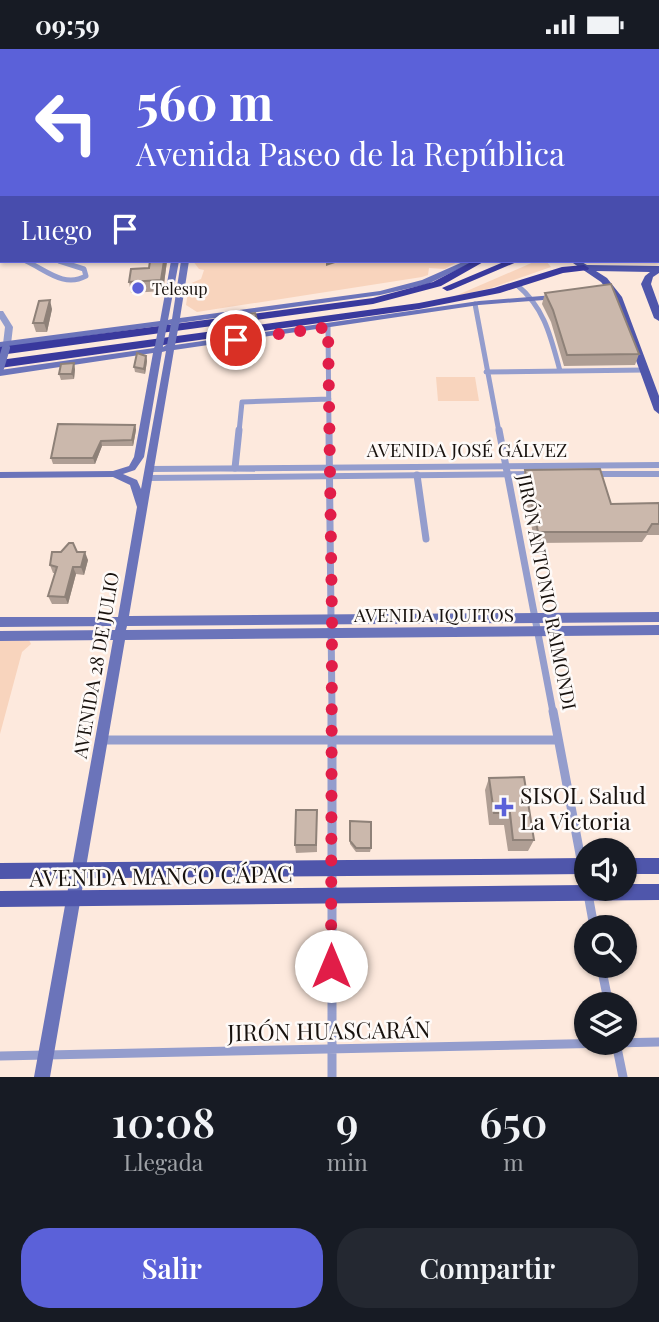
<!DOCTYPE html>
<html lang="es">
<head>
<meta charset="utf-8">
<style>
	:root { --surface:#171b24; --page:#242831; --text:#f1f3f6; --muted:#9ea1a6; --accent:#5b61d9 }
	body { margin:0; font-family:"Playfair Display",serif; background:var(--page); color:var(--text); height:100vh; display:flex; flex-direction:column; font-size:26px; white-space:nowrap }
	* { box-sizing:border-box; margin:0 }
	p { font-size:23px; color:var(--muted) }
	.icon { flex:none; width:38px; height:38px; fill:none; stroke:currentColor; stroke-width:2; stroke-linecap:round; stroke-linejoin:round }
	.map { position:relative; height:1028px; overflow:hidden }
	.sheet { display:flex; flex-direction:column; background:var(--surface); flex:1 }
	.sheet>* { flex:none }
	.top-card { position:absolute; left:0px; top:0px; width:660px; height:214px; box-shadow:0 2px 5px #0004; background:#5b61d9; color:#fff; overflow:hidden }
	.fabs { position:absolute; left:574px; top:789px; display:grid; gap:14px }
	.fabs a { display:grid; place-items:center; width:63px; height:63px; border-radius:50%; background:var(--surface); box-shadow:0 2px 5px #0004; font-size:35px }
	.pin { position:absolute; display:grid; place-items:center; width:60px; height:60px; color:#fff; margin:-30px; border:4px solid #fff; border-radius:50%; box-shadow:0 2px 7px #0007 }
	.me { position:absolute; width:77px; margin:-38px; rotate:0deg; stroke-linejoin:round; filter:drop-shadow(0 0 5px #0008) }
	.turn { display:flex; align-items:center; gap:24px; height:147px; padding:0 21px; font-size:32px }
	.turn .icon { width:91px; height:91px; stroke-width:2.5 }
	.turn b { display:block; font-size:49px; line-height:60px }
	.then { display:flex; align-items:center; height:66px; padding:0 21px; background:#0003; gap:14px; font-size:26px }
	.eta { display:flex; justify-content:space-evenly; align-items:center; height:119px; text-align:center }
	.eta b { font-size:42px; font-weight:600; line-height:49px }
	.button { display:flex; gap:14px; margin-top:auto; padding:14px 21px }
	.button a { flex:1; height:80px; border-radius:28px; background:var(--accent); color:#fff; font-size:28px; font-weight:600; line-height:80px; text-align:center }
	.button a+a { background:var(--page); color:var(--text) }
	.status { display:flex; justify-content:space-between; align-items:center; height:49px; padding:0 35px; background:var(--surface); direction:ltr }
	.status svg { height:19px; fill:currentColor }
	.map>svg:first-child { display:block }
	.green { fill:#f8d4bd }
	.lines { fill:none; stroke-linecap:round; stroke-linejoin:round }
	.minor-far3 { stroke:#949dcd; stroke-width:4.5 }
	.minor-far2 { stroke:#949dcd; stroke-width:5 }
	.minor-far1 { stroke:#949dcd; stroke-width:7 }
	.minor { stroke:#949dcd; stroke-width:9 }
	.tertiary { fill:#949dcd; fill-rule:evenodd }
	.secondary { fill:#6b74ba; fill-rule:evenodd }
	.primary { fill:#4f56ab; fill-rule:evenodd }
	.motorway { fill:#39399d; fill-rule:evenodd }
	.secondary-bridge { stroke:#6b74ba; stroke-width:8 }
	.wall { fill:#af9e94 }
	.shaded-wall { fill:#8e8178 }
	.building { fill:#cbb8ac; stroke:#8e8178; stroke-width:2 }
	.route { stroke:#e11d48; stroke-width:12; stroke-dasharray:0 21.6 }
	.poi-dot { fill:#5b61d9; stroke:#fefaf8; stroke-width:2.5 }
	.labels { text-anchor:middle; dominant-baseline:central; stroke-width:5; stroke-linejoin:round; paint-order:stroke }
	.far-poi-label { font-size:16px; fill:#18120e; stroke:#fefaf8; text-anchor:start }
	.street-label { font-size:19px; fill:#18120e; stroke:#fefaf8 }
	.near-poi-label { font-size:23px; fill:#18120e; stroke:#fefaf8; text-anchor:start }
	.near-street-label { font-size:23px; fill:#18120e; stroke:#fefaf8 }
</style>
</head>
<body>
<div class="status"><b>09:59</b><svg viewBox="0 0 49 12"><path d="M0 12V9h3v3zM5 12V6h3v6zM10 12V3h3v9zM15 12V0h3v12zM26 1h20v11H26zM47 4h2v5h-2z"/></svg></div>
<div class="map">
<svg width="659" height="1028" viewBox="0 0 659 1028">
	<rect width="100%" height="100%" fill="#fde9dd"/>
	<path class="green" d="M193,212H459L445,220L429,219L428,226L422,228L197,263L186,256L189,235L201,230L204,221L199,220Z
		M536,212H546L551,218L491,239L453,248Z
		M436,328H475L479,352H438Z
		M0,591H29L31,595L22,603L0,685Z"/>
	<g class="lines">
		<path class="minor-far3" d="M263,0L268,2
			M340,0L345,2"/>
		<path class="minor-far2" d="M26,212C46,221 64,239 86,227L84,220L59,212
			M517,236C545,259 551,289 560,322
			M475,255L499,383
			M328,278L329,383
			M486,323L645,321
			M239,383L242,353L329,350"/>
		<path class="minor-far1" d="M329,381L332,663
			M499,381L553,663
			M235,419L239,381
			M417,426L426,490"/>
		<path class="minor" d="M332,662V1028
			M553,662L586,837
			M101,691H558
			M588,845L594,878
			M601,917L609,956
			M616,994L623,1028
			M0,1007L659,993"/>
		<path class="tertiary" d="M161,0H166L167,2H162Z
			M658,48H659V52H658Z
			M0,262H3L13,278L11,295L7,297L3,295L5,278L0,270Z
			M659,413V419L150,423L146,420L150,417Z
			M536,422L540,425L536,428L148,432L144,429L148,426Z
			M590,422H659V428H590L586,425Z"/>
		<path class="secondary" d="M212,0H218V2H212Z
			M329,0H342L338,2H324Z
			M352,0H364L360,2H347Z
			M0,3H2V7H0Z
			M0,11H2V15H0Z
			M0,54H2V58H0Z
			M0,86H2V90H0Z
			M0,141H2V145H0Z
			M171,212H179L168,271L172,270L181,212H189L180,269L380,242L422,231L465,212H475L428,235L380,246L179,274L175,277L171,275L163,278L159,277L0,299V293L160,272Z
			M554,246H557V250L479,256L174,301L129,567L659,563V573L127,577L126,581L659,576V586L125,591L50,1028H34L113,591L0,592V582L115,581L116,577L0,578V568H118L137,458L130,436L113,428L0,429V423L113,422L129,417L134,408L153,304L0,327V321L154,299L156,295L159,294L163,298L171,293L175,296L479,252ZM166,302L141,440L137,431L123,425L135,421L144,408L162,303Z"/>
		<path class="primary" d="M549,0H555V2H549Z
			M563,0H569L570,2H564Z
			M0,91H2V95H0Z
			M658,93H659V97H658Z
			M658,179L659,180V186L658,185Z
			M570,212H580L587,216L659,217V224L653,228L651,235L659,257V272L654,269L641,235L645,227L650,223L596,222L607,229L622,248L659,347V365L654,361L613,248L601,233Z
			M586,809V825L0,830V814Z
			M625,809H659V825H625Z
			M625,835H659V851L0,858V842L586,836V840H625Z"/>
		<path class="motorway" d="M473,212H485L441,237L373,255L0,306V298L373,249L433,233Z
			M506,212H519L451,241L447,242L442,239Z
			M584,216L589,219L588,221L563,224L500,244L419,260L0,319V311L419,254L494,239L562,218Z"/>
		<path class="secondary-bridge" d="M171,296L175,275
			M159,297L163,276
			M0,319L6,299"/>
	</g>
	<path class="wall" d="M0,108H2V134H0Z
		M167,212L163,242L131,244L129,233L149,219Z
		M545,244L639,305L635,316L564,317L551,273L542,255Z
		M52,260L47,283H36L33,274Z
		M233,267L259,277L261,308L240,311L236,298Z
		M146,307L147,312L145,325L135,323L134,318Z
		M75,320L74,330L61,331L59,325Z
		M135,376L136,381L133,397H102L95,415H53L51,409Z
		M525,421L611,455L659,454V486H647L642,493L535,494L522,432Z
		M77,503L88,511L84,526L76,525L68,555H52L48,547L55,524H53L50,516Z
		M489,729L534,791L528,802H508L504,776H489L485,741Z
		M317,761V803L296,804L295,796Z
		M350,772L371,799L370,803H356L350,795Z"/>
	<path class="shaded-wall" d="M164,212H167L163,242L161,231Z
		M326,212H341L326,217Z
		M50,251L52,260L47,283L44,274Z
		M259,277L261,308L240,311L236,280Z
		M146,307L147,312L145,325L144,320Z
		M74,314L75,320L74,330L72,325Z
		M135,376L136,381L133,397L132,391Z
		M101,392L102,397L95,415L93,409Z
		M85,503L88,511L84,526L81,518Z
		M73,518L76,525L68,555L65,548Z"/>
	<path class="building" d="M0,108H2V118H0Z
		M150,212H164L161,231L129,233L131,220L149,219Z
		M611,235L639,305L567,306L553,261L545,244Z
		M50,251L44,274H33L39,252Z
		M255,264L259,277L236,280L233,267Z
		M137,304L146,307L144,320L134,318Z
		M74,314L72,325H59L61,315Z
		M58,375L135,376L132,391L101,392L93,409H51Z
		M600,420L611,455L659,454V475H652L647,483H538L525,421Z
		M69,494H73L77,503H85L81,518H73L65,548L48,547L57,518L50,516L52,503H61Z
		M524,728L534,791H513L510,764H494L489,729Z
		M296,761H317L316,796H295Z
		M350,772L371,773V799H356L350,792Z"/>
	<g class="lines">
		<path class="route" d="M236,291L328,278L332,571L331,917"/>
	</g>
	<g class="poi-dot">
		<circle cx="138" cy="239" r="7"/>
		<path d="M500.5 747.5h7v7h7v7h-7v7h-7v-7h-7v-7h7z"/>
	</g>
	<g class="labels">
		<g class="far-poi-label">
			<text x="152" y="239">Telesup</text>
		</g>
		<g class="street-label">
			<text x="467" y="400">AVENIDA JOSÉ GÁLVEZ</text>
			<text transform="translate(548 543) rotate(79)">JIRÓN ANTONIO RAIMONDI</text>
			<text x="434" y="565">AVENIDA IQUITOS</text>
			<text transform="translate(95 616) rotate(-80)">AVENIDA 28 DE JULIO</text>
		</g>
		<g class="near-poi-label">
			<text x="520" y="745">SISOL Salud<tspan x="520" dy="26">La Victoria</tspan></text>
		</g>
		<g class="near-street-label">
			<text transform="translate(161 826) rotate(-1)">AVENIDA MANCO CÁPAC</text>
			<text transform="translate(329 981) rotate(-1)">JIRÓN HUASCARÁN</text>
		</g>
	</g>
</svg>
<div class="fabs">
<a><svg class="icon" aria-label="sound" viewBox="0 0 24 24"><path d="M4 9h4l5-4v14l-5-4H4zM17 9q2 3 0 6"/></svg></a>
<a><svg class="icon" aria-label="search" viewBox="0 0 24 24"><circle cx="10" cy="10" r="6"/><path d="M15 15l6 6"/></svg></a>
<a><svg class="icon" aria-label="layers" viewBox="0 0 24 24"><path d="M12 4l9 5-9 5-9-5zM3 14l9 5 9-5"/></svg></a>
</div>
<div class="pin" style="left:236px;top:291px;background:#d93025"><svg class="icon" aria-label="arrive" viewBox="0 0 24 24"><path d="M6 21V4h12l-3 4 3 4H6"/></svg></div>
<svg class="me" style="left:331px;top:917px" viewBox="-20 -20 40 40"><circle r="19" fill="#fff"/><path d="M0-13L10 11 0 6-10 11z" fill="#e11d48"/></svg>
<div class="top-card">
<div class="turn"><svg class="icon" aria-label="left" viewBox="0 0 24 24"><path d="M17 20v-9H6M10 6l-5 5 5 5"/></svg><div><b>560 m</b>Avenida Paseo de la República</div></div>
<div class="then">Luego<svg class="icon" aria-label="arrive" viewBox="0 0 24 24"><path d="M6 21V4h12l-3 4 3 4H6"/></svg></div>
</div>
</div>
<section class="sheet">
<div class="eta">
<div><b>10:08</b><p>Llegada</p></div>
<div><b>9</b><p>min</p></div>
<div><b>650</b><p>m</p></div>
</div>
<div class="button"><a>Salir</a><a>Compartir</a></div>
</section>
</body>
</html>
